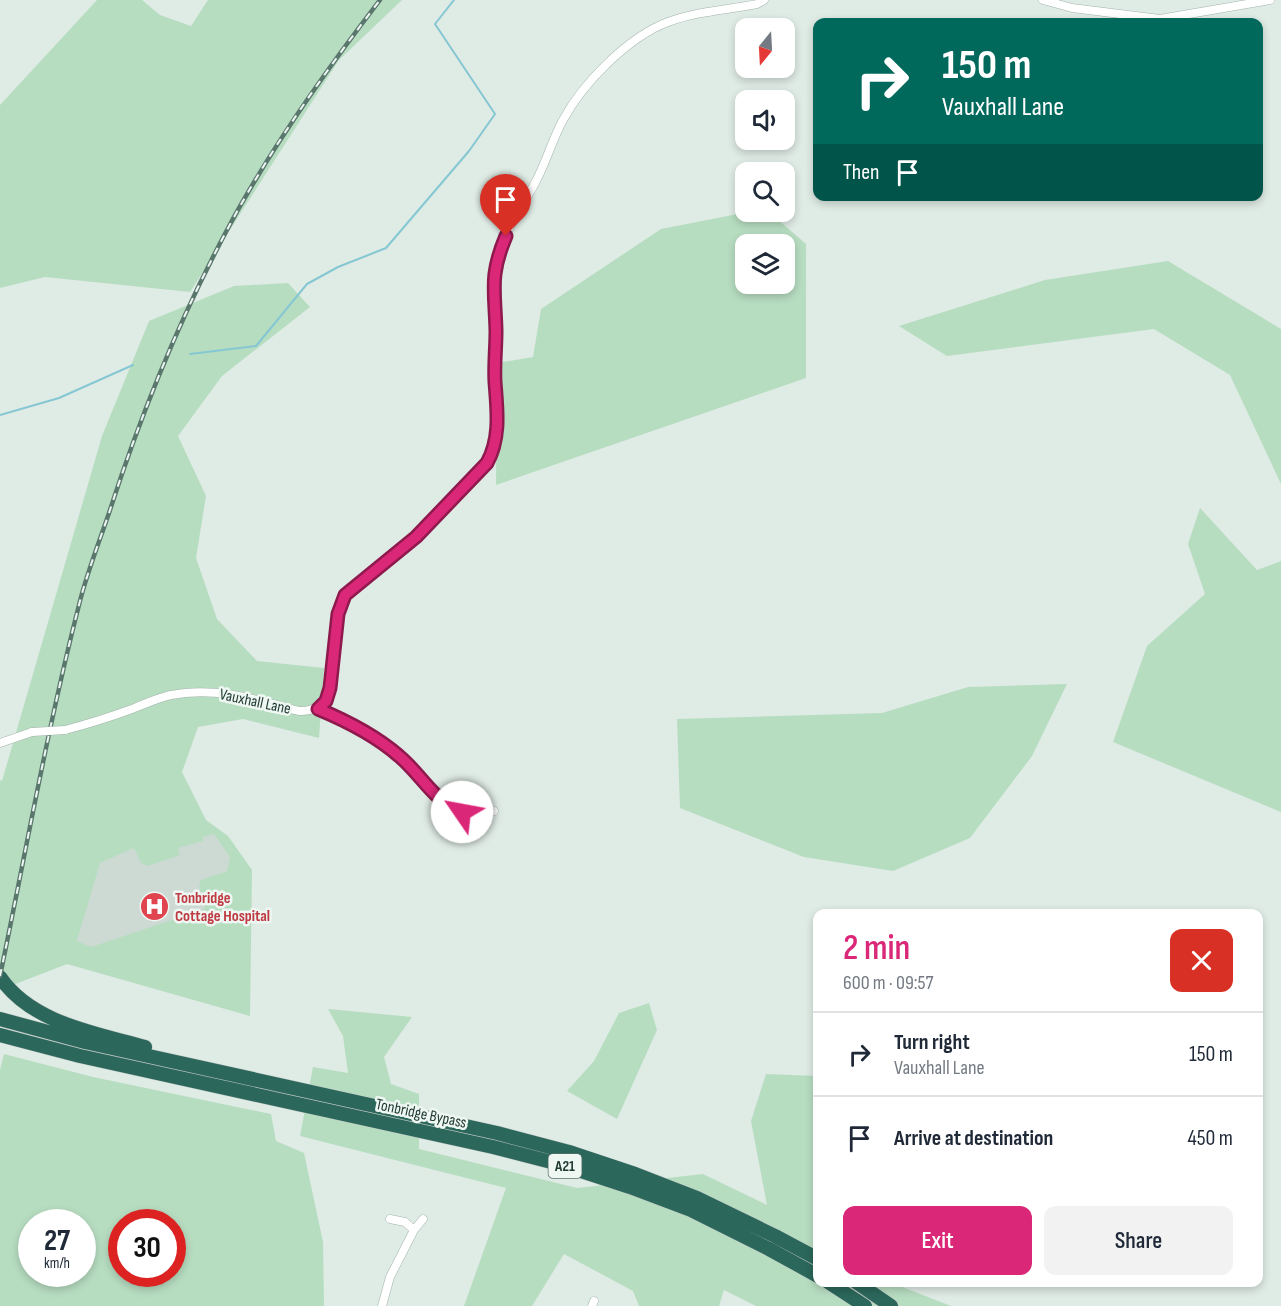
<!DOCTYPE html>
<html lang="en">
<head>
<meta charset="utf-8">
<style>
	:root { --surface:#fff; --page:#f2f2f3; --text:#1f2937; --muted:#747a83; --line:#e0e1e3; --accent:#db2777 }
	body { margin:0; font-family:"Sofia Sans Condensed",sans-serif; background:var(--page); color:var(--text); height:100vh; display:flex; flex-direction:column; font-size:22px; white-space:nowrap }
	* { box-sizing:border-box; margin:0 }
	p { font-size:20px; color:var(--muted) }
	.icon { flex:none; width:33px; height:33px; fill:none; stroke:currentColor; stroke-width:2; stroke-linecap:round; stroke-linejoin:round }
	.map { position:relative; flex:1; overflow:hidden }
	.details { position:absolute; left:813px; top:909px; width:450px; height:378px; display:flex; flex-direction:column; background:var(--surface); border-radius:12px; box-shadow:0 3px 9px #0003 }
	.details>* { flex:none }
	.guide { position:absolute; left:813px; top:18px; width:450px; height:183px; border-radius:12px; box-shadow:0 3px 9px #0003; background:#00695c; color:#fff; overflow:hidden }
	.needle { width:39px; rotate:198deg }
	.tools { position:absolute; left:735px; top:18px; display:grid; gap:12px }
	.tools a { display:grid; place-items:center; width:60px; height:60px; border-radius:12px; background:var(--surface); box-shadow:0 3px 9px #0003; font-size:30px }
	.speed { position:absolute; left:18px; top:1209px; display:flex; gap:12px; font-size:30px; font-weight:700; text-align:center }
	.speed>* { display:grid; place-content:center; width:78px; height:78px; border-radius:50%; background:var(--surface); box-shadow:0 3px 9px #0003; line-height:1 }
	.speed small { font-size:15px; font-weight:400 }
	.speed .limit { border:9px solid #d22; background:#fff; color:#111 }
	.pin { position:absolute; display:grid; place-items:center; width:51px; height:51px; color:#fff; margin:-62px -26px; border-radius:50% 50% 50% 0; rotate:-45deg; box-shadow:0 0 6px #0007 }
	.pin .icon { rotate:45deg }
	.me { position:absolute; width:66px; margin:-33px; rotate:303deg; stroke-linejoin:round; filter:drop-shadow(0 0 4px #0008) }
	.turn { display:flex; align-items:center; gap:21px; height:126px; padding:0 30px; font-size:27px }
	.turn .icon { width:78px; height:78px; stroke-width:2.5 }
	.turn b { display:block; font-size:42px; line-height:51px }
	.then { display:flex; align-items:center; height:57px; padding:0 30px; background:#0003; gap:12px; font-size:22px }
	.round { display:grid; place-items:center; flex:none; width:63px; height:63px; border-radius:12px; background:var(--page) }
	.overview { display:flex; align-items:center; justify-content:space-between; height:102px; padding:0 30px }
	h1 { font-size:36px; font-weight:600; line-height:45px; color:var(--accent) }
	.button { display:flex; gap:12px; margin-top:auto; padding:12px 30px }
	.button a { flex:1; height:69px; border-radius:12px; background:var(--accent); color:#fff; font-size:24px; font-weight:600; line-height:69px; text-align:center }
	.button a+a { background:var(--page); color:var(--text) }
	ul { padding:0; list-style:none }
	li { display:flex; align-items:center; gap:18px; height:84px; padding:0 30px; border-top:2px solid var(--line) }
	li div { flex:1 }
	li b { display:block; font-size:22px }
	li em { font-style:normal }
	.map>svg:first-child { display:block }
	.built { fill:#cddad4 }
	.green { fill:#b7ddc1; fill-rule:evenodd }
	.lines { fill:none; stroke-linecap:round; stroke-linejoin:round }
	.stream { stroke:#85c7d2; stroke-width:2 }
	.street-casing { stroke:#a2b3ac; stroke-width:9 }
	.highway-casing { stroke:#c1c8c6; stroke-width:15 }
	.street { stroke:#fff; stroke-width:8 }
	.highway { stroke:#2b675a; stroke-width:14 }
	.rail-casing { stroke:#5a776e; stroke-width:4.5 }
	.rail { stroke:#eff7f3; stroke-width:2; stroke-dasharray:7; stroke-linecap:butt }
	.street-bridge-casing { stroke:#a2b3ac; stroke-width:9; stroke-linecap:butt }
	.street-bridge { stroke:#fff; stroke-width:8 }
	.route-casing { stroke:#8e194d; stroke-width:15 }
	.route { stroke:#db2777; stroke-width:10 }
	.labels { text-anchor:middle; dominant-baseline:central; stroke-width:5; stroke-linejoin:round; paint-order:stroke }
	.shield { fill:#eff7f3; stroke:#5e736d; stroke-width:1.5 }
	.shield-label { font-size:15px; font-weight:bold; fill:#203b33 }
	.street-label { font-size:16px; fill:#203b33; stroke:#eff7f3 }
	.health-label { font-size:16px; font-weight:bold; fill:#be3a42; stroke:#eff7f3; text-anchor:start }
</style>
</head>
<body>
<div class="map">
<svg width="1281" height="1306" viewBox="0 0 1281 1306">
	<rect width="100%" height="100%" fill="#dfebe5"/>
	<path class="built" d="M198,813L240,863L229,991L60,951L91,825Z"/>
	<path class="green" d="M97,0H142L160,15L191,26L208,0H402L339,60L190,292L45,277L0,288V105Z
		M748,212H769L806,244V378L496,485L497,363L533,357L541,309L661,229ZM746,244H784V284H746Z
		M1168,261L1281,329V484L1230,375L1154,329L947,356L899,326L1045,280Z
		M288,283L310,307L222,376L178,436L206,496L196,558L217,619L257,661L324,668L319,738L243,719L198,727L182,772L206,820L228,836L252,870L250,1016L67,964L0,990V780L2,781L102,436L149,321L234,286ZM214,834L230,857L227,871L201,880L199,886L205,909L91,947L77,941L100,863L134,848L141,863L148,866L180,855L178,848L203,841V837Z
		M1200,508L1257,570L1281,561V812L1113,742L1147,646L1205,594L1188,544Z
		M1067,684L1032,756L970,838L893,871L804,857L680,808L677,719L882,713L968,687Z
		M649,1003L657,1030L617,1119L567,1091L594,1061L619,1013Z
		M328,1009L412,1017L384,1057L391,1084L419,1094V1149L577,1188L703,1174L767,1205L751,1121L766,1074L817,1076L818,1282L892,1283L951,1306H756L724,1290L719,1306H639L633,1291L564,1254L532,1306H464L506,1188L300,1136L313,1067L348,1073L343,1036Z
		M4,1054L93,1077L271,1114L276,1141L304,1153L323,1242L324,1306H0V1070ZM32,1222H82V1274H32ZM172,1222V1274H122V1222Z"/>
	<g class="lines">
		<path class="stream" d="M190,354L256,346L307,284L338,267L386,248L469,151L495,114L435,24L454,0
			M0,415L59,398L133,365"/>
		<defs>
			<path id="street" d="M1043,0L1072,8L1160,19L1270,0
				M318,709C347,721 378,735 401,757C418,773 432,799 453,809C465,815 481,812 494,811
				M65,730C88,724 110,717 132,709C144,704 158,698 171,695C215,686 258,700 299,711C348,714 327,632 342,601C348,587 364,579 376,571C418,540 450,499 487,463C500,439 498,409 496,383C494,365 496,346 496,328C495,313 492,298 493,283C493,246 519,213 535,183C546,163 552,140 563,120C583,83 628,37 668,22C697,11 728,10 757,4L764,0
				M0,743L32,732
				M414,1230L423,1219
				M382,1306L390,1277L414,1230L405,1222L390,1219
				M592,1306L594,1301"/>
			<path id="highway" d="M0,977C31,1023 95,1033 145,1047
				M0,1019L85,1042L497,1133L569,1152L635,1174L697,1198L775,1236L818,1259
				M0,1035L80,1056L493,1147L563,1165L630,1187L691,1210L769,1249L818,1276
				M828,1282L865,1306
				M856,1282L891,1306"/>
		</defs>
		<use href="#street" class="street-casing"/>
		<use href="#highway" class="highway-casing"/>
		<use href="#street" class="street"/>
		<use href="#highway" class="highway"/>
		<defs>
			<path id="rail" d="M0,976C26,851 48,725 80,601C88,570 100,540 110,510C141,414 179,320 227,230C270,149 324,73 380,0"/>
		</defs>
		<use href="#rail" class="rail-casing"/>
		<use href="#rail" class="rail"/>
		<defs>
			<path id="street-bridge" d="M32,732L65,730"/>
		</defs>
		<use href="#street-bridge" class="street-bridge-casing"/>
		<use href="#street-bridge" class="street-bridge"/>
	</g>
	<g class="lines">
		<defs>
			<path id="route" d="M462,812C434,802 421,774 399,756C375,735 347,721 318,709L326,701L330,688L338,614L345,595L416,537L487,463C501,438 497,409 495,382C494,365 496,348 496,331C495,290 489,276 506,236"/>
		</defs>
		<use href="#route" class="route-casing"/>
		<use href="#route" class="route"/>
	</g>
	<defs>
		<symbol id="hospital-disc" viewBox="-11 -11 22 22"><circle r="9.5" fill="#e0444e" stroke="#eff7f3"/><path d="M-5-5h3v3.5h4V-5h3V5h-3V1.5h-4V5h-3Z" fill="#fff"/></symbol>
	</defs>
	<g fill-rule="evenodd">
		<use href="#hospital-disc" x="138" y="890" width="33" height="33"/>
	</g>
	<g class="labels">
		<rect class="shield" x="548.5" y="1154" width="33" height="24" rx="4.5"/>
		<g class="shield-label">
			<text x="565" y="1166">A21</text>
		</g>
		<g class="street-label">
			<text transform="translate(255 702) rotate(12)">Vauxhall Lane</text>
			<text transform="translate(421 1114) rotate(12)">Tonbridge Bypass</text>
		</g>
		<g class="health-label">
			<text x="175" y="898">Tonbridge<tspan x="175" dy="18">Cottage Hospital</tspan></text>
		</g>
	</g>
</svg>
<div class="tools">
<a><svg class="needle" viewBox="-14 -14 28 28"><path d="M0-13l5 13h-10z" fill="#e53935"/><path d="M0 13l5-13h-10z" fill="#747a83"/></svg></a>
<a><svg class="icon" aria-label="sound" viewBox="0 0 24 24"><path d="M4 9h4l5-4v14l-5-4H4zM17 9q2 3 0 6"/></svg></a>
<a><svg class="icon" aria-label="search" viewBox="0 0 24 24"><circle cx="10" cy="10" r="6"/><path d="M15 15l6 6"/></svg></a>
<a><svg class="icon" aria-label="layers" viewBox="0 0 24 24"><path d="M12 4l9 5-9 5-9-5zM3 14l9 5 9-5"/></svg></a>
</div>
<div class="speed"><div>27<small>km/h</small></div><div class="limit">30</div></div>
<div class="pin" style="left:506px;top:236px;background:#d93025"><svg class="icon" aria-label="arrive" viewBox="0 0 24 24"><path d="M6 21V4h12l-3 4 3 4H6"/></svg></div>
<svg class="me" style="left:462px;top:812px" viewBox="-20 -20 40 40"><circle r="19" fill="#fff"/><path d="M0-13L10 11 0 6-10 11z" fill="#db2777"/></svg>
<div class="guide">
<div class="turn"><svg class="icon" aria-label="right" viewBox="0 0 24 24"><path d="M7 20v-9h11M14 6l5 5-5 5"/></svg><div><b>150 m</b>Vauxhall Lane</div></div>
<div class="then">Then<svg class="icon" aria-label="arrive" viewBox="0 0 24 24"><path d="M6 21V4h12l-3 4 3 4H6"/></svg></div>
</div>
<section class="details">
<div class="overview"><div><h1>2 min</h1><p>600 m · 09:57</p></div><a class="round" style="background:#d93025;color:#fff"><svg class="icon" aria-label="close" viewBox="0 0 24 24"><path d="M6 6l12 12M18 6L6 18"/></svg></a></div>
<ul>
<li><svg class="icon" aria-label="right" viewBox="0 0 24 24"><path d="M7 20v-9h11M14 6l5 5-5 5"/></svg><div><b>Turn right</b><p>Vauxhall Lane</p></div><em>150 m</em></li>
<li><svg class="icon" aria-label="arrive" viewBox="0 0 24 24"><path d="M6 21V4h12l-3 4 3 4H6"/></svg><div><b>Arrive at destination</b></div><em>450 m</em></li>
</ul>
<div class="button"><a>Exit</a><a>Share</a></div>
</section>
</div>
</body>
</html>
